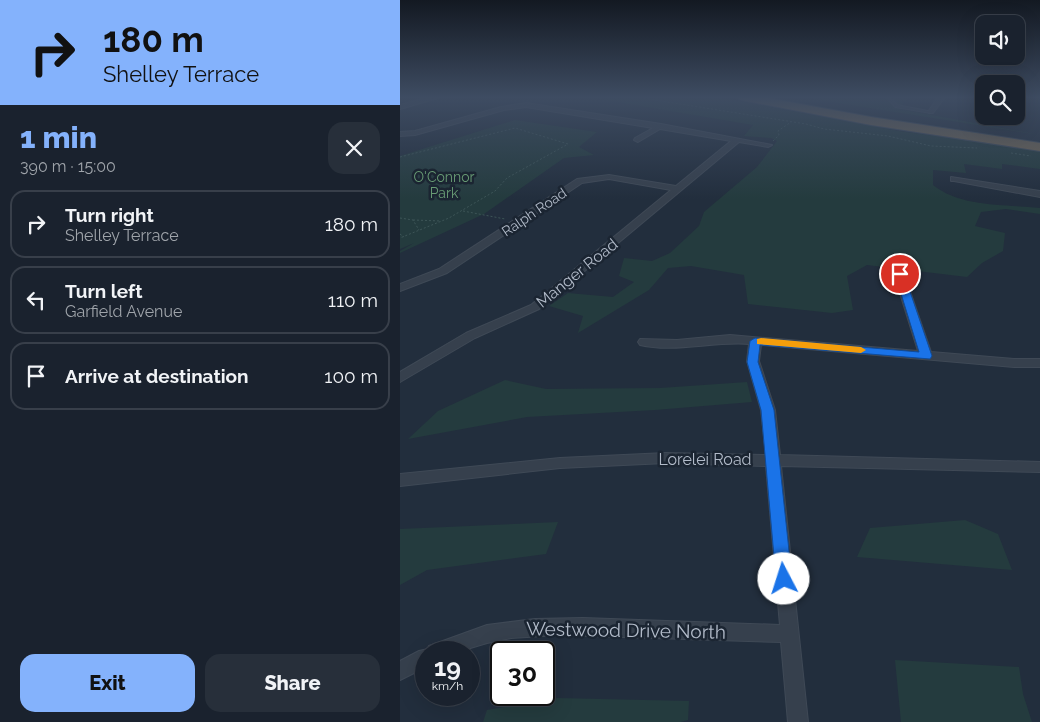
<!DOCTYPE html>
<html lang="en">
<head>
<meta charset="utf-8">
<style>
	:root { --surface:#1a222e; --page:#272f3a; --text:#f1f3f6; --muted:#9fa4aa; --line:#383f4a; --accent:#84b2fc }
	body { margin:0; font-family:Raleway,sans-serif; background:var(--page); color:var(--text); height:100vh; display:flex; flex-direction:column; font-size:19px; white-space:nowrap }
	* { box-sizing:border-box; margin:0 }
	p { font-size:16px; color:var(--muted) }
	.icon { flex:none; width:28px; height:28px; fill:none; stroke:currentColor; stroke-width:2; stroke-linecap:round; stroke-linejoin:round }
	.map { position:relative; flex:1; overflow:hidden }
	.sheet { display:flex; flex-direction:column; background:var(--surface); width:400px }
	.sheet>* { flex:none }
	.guide { background:#84b2fc; color:#111; overflow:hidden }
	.controls { position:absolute; left:575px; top:15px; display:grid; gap:10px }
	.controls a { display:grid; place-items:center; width:50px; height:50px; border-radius:10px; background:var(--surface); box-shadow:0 5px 20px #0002,0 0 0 1px var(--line); font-size:25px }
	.speed { position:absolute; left:15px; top:641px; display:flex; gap:10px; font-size:25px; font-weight:700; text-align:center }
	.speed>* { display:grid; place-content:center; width:65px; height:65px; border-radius:50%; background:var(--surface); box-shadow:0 5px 20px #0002,0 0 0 1px var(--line); line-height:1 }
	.speed small { font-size:12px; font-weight:400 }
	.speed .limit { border:2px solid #111; border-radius:8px; background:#fff; color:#111 }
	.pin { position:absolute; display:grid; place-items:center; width:42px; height:42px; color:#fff; margin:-21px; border:2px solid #fff; border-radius:50%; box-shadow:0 1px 5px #0007 }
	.me { position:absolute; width:55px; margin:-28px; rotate:355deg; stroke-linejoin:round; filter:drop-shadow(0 0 4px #0008) }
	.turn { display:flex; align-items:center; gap:18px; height:105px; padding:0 20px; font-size:22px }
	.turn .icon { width:65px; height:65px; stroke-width:2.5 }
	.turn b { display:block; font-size:35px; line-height:42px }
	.round { display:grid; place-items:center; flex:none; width:52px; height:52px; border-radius:15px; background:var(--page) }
	.head { display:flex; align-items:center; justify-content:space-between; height:85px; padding:0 20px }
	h1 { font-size:30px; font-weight:800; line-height:38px; color:var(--accent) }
	.primary-button { display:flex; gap:10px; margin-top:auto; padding:10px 20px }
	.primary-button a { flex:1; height:58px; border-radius:15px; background:var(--accent); color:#111; font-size:20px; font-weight:800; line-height:58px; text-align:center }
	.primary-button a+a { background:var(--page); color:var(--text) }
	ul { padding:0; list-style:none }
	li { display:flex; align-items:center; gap:15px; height:68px; margin:0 10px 8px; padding:0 10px; border:2px solid var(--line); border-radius:15px }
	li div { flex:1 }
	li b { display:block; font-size:19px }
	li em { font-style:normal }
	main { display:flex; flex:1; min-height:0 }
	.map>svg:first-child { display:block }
	.green { fill:#243b3e }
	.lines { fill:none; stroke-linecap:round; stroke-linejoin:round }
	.service-casing { stroke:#3f4956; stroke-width:2 }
	.minor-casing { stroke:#3f4956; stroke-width:2 }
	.motorway-casing { stroke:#414b58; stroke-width:2 }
	.path { stroke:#3d5557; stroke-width:1; stroke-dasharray:2 2; stroke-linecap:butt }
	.service { fill:#36404d; fill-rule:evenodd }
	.minor { fill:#36404d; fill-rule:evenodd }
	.motorway { fill:#746753; fill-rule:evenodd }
	.route { fill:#1a73e8; stroke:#114b97 }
	.slow { fill:#f59e0b }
	.labels { text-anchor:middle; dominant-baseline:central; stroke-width:5; stroke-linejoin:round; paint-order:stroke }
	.far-park-label { font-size:14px; fill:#689b74; stroke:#1b2532 }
	.far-street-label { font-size:14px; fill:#b2bbc9; stroke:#1b2532 }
	.street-label { font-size:16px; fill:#b2bbc9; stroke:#1b2532 }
	.near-street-label { font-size:19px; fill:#b2bbc9; stroke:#1b2532 }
</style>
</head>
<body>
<main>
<section class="sheet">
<div class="guide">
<div class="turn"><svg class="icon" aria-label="right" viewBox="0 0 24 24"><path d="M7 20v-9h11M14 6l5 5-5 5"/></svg><div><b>180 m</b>Shelley Terrace</div></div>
</div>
<div class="head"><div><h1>1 min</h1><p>390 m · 15:00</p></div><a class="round"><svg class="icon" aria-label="close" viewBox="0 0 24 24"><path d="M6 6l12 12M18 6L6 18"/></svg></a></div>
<ul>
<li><svg class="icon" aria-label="right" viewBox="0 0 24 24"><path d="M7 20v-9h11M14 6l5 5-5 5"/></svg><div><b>Turn right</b><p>Shelley Terrace</p></div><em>180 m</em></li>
<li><svg class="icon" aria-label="left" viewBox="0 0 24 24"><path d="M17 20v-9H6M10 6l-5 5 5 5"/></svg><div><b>Turn left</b><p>Garfield Avenue</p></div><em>110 m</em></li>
<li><svg class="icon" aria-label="arrive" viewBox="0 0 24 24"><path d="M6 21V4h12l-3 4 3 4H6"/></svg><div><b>Arrive at destination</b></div><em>100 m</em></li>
</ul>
<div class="primary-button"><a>Exit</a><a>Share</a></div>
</section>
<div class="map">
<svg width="640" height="722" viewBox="0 0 640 722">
	<rect width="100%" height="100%" fill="#222e3d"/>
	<path class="green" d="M188,97H318L499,131L640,150V169L602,164V169L564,164L566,173L533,170V185C562,208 605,204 640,208V214L606,209L581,212L575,226L605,233L603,251L582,263L567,277L467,265L447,276L453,310L432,313L348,304L344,275L291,266L268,268L249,290L178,333L183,316L149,306L168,293L213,297L234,282L219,276L224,258L252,261L270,253L299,226L304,212L357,167L377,141L371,138L344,136L353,125Z
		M400,97H508L499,109L640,135Z
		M115,120L197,132L179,147L194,155L164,158L84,214L0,253V251L14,243L0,249V156Z
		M105,380L146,389L260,388L347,382L352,402L255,410L127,417L8,439L38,411Z
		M565,520L598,534L612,570L457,557L470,528Z
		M158,522L146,554L27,570L0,585V529Z
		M495,660L619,667L623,694L632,722H501Z
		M157,698L289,701L288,720L281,722H83L87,710Z"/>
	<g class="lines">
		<defs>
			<path id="service" d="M490,97L497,105L533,112L531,113L495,107L487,97Z"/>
			<path id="minor" d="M29,97H41L0,109V105Z
				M538,97H545L533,113H529L528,112Z
				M126,103L261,124L372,145L368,147L339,142L139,309L75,338L0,382V372L66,333L131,305L271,190L209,179L182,183L47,273L0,291V284L39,269L177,179L209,175L276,186L331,141L260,129L238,142L234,140L235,138L253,128L126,107L104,110L15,135L0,136V132L15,131L101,107Z
				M602,116H608L604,124L602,125L599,123Z
				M551,177L640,191V197L554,181H551Z
				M499,271L504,274L531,352L614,359H640V367H614L361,345L359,361L375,410L380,455L640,462V472L381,466L408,722H388L381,642L159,635L111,638L87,643L57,652H26V667L0,680V661L19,651L28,649L29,646L87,625L135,619L183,618L380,625L366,466L266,463L160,468L0,486V474L160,458L266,453L366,455L361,410L347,361L349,344C313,341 275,353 240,345L238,342L240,339L277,340L330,335L518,351L494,274Z"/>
			<path id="motorway" d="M336,97H362L471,117L640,143V151L471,125L341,100Z"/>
		</defs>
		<use href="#service" class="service-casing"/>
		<use href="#minor" class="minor-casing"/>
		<use href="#motorway" class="motorway-casing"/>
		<path class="path" d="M236,97L406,124L424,129L488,136L531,146L577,148
			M373,141L379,135L378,131L391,122
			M611,153L631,156
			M0,157L115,128L168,144L107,178L95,191L49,218L0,238
			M63,211L105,219
			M0,218L13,220L19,230
			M13,220L41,221
			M0,234L4,237"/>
		<use href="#service" class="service"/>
		<use href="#minor" class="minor"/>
		<use href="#motorway" class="motorway"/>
	</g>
	<linearGradient id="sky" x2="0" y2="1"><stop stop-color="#131922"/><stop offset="0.49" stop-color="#3e4c62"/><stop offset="1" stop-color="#3e4c62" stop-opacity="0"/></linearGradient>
	<rect width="640" height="199" fill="url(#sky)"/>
	<path class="route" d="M500,271L504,274L532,356L530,359L360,345L358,362L374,410L392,579L390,584L384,586L379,584L376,579L361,410L347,362L350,341L355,338L519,352L495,274Z"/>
	<path class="slow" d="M361,338L461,347L466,350L461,353L357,344V339Z"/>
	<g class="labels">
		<g class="far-park-label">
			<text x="44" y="177">O'Connor<tspan x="44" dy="16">Park</tspan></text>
		</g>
		<g class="far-street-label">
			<text transform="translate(134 212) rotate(-34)">Ralph Road</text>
		</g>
		<g class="street-label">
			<text transform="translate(177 273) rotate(-39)">Manger Road</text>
			<text x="305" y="459">Lorelei Road</text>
		</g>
		<g class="near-street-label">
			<text transform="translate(226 630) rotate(1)">Westwood Drive North</text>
		</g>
	</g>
</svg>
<div class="controls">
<a><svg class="icon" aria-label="sound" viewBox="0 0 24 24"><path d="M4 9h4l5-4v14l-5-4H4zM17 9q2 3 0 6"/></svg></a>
<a><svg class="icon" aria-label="search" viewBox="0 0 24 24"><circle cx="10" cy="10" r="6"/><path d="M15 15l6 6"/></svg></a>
</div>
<div class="speed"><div>19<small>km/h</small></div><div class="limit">30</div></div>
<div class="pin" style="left:500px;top:274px;background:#d93025"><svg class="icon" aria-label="arrive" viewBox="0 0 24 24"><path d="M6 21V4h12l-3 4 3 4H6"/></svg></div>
<svg class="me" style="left:384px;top:579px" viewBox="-20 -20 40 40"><circle r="19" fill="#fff"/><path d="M0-13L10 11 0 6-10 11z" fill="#1a73e8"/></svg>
</div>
</main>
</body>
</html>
